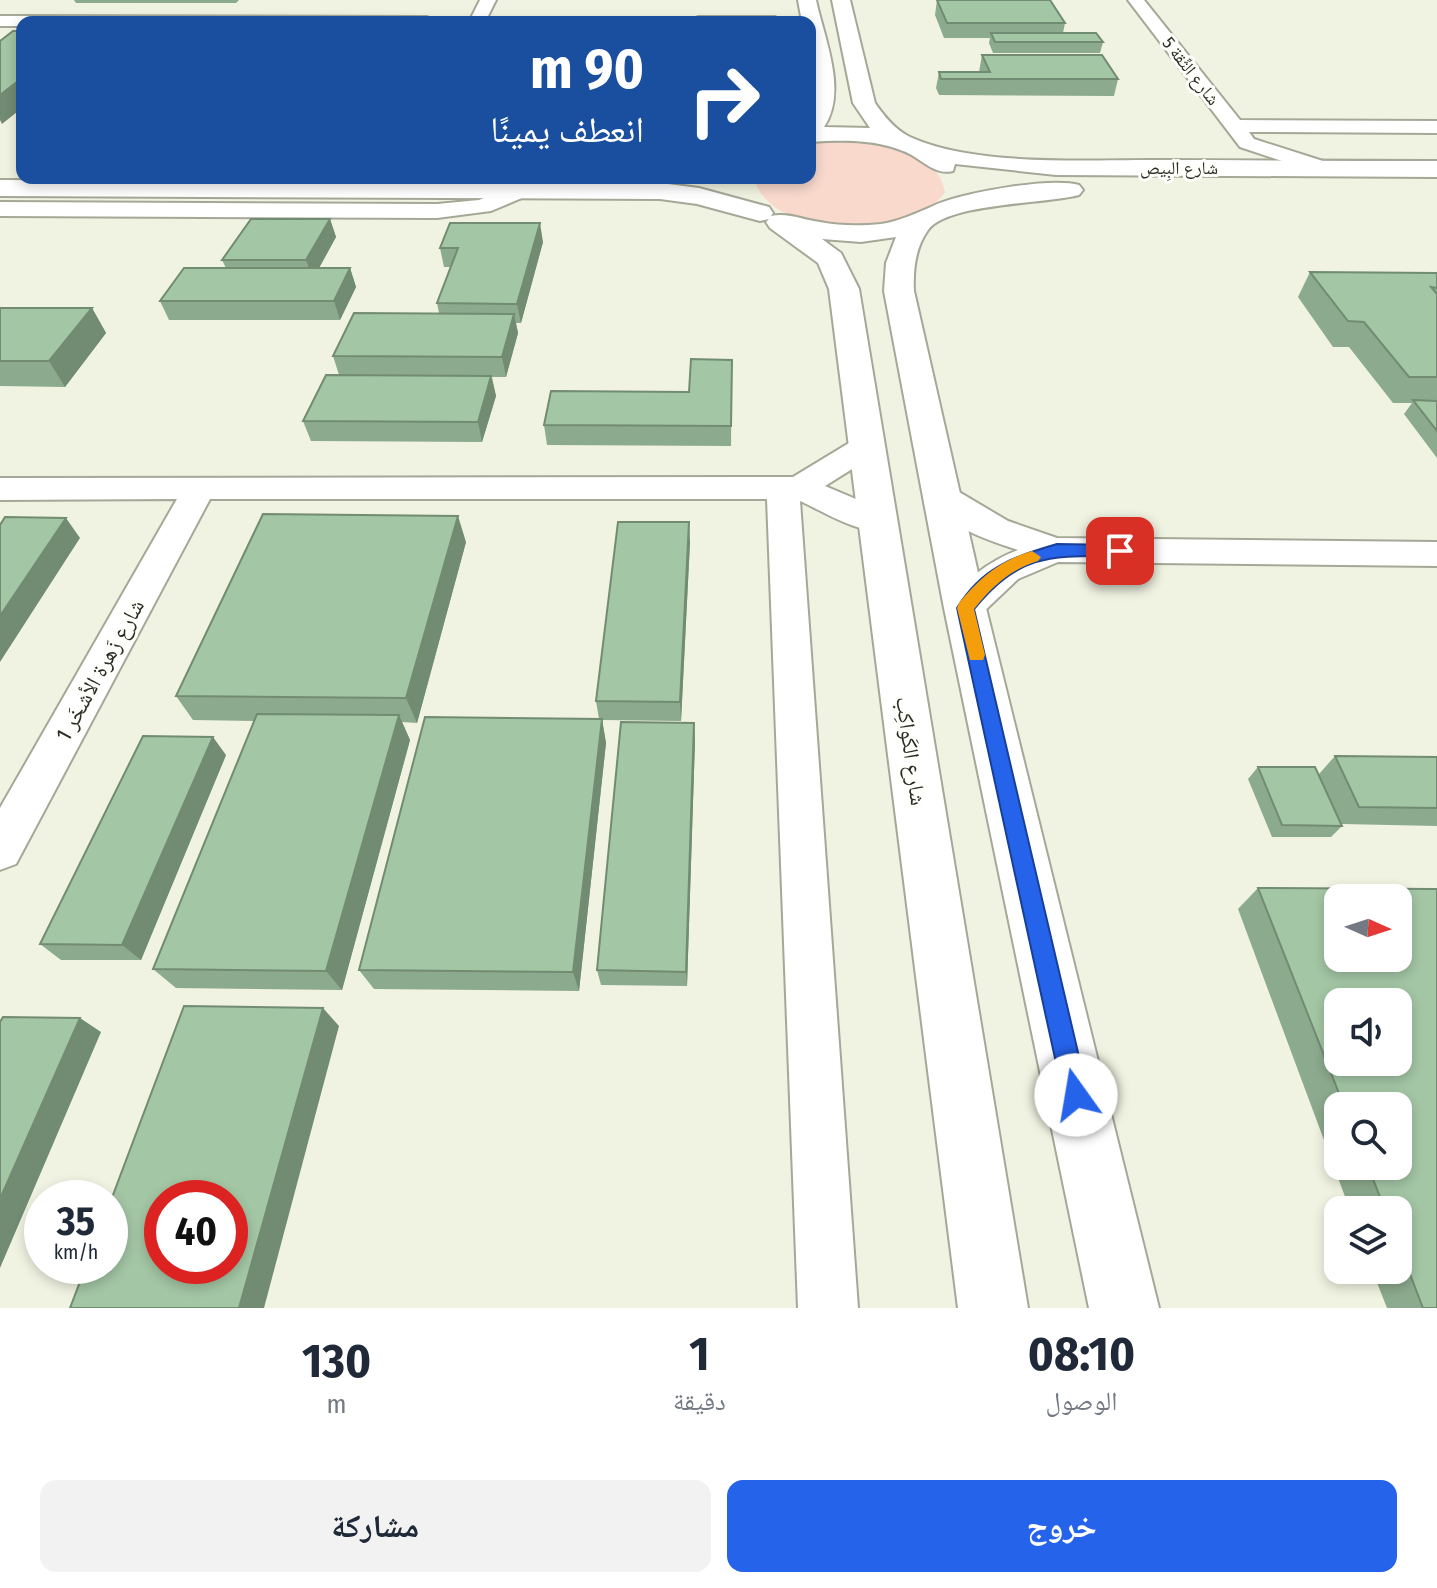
<!DOCTYPE html>
<html lang="ar">
<head>
<meta charset="utf-8">
<style>
	:root { --surface:#fff; --page:#f2f2f3; --text:#1f2937; --muted:#747a83; --accent:#2563eb }
	body { margin:0; font-family:"Fira Sans Condensed","Noto Naskh Arabic",sans-serif; background:var(--page); color:var(--text); direction:rtl; height:100vh; display:flex; flex-direction:column; font-size:30px; white-space:nowrap }
	* { box-sizing:border-box; margin:0 }
	p { font-size:26px; color:var(--muted) }
	.icon { flex:none; width:44px; height:44px; fill:none; stroke:currentColor; stroke-width:2; stroke-linecap:round; stroke-linejoin:round }
	.map { position:relative; height:1308px; overflow:hidden; direction:ltr }
	.drawer { display:flex; flex-direction:column; background:var(--surface); flex:1 }
	.drawer>* { flex:none }
	.guide { position:absolute; left:16px; top:16px; width:800px; height:168px; border-radius:16px; box-shadow:0 4px 12px #0003; direction:rtl; background:#1a4fa0; color:#fff; overflow:hidden }
	.needle { width:52px; rotate:93deg }
	.tools { position:absolute; left:1324px; top:884px; display:grid; gap:16px }
	.tools a { display:grid; place-items:center; width:88px; height:88px; border-radius:16px; background:var(--surface); box-shadow:0 4px 12px #0003; font-size:40px }
	.speed { position:absolute; left:24px; top:1180px; display:flex; gap:16px; font-size:40px; font-weight:700; text-align:center }
	.speed>* { display:grid; place-content:center; width:104px; height:104px; border-radius:50%; background:var(--surface); box-shadow:0 4px 12px #0003; line-height:1 }
	.speed small { font-size:20px; font-weight:400 }
	.speed .limit { border:12px solid #d22; background:#fff; color:#111 }
	.pin { position:absolute; display:grid; place-items:center; width:68px; height:68px; color:#fff; margin:-34px; border-radius:16px; box-shadow:0 4px 12px #0006 }
	.me { position:absolute; width:88px; margin:-44px; rotate:347deg; stroke-linejoin:round; filter:drop-shadow(0 0 6px #0008) }
	.turn { display:flex; align-items:center; gap:28px; height:168px; padding:0 40px; font-size:36px }
	.turn .icon { width:104px; height:104px; stroke-width:2.5 }
	.turn b { display:block; font-size:56px; line-height:68px }
	.eta { display:flex; justify-content:space-evenly; align-items:center; height:136px; text-align:center }
	.eta b { font-size:48px; font-weight:700; line-height:56px }
	.button { display:flex; gap:16px; margin-top:auto; padding:16px 40px }
	.button a { flex:1; height:92px; border-radius:16px; background:var(--accent); color:#fff; font-size:32px; font-weight:700; line-height:92px; text-align:center }
	.button a+a { background:var(--page); color:var(--text) }
	.map>svg:first-child { display:block }
	.green { fill:#f9d9cc }
	.lines { fill:none; stroke-linecap:round; stroke-linejoin:round }
	.minor-casing { stroke:#a5a797; stroke-width:4 }
	.tertiary-casing { stroke:#a5a797; stroke-width:4 }
	.minor { fill:#fff; fill-rule:evenodd }
	.tertiary { fill:#fff; fill-rule:evenodd }
	.wall { fill:#8caa8d; fill-rule:evenodd }
	.shaded-wall { fill:#728b73 }
	.building { fill:#a3c6a4; stroke:#728b73; stroke-width:2; fill-rule:evenodd }
	.route { fill:#2563eb; stroke:#184099; stroke-width:2 }
	.slow { fill:#f59e0b }
	.labels { text-anchor:middle; dominant-baseline:central; stroke-width:6; stroke-linejoin:round; paint-order:stroke }
	.far-street-label { font-size:18px; fill:#2c2c26; stroke:#fefffb }
	.street-label { font-size:22px; fill:#2c2c26; stroke:#fefffb }
</style>
</head>
<body>
<div class="map">
<svg width="1437" height="1308" viewBox="0 0 1437 1308">
	<rect width="100%" height="100%" fill="#f1f3e2"/>
	<path class="green" d="M826,142C866,142 936,143 945,192C914,241 769,241 754,178H810V144Z"/>
	<g class="lines">
		<defs>
			<path id="minor" d="M480,0H496L485,22H469Z
				M1128,0H1144L1240,120L1437,121V133L1249,132L1254,139L1329,163L1332,168L1329,173L1321,174L1240,147Z
				M0,16L427,17L435,22H22V26H0Z
				M698,17H775L783,22H690Z
				M521,183L532,190L529,195L491,211L437,218L0,216V202L437,204L479,200Z
				M865,437L876,440L881,447L876,454L825,486L889,513L894,521L889,529C862,537 825,512 800,501L858,1308H798L767,499H210L16,864L0,870V808L177,499L0,500V478L793,477L854,440Z
				M942,486L954,489L1008,521L1057,538L1437,542V566L1058,562L1018,579L978,617L965,621L952,617L947,608C962,581 989,561 1018,550C987,540 943,525 926,497L930,489Z"/>
			<path id="tertiary" d="M798,0H816C824,38 848,91 824,127L870,128L853,103L832,0H850L875,103C884,116 895,130 910,137C974,166 1080,160 1151,160C1246,160 1342,161 1437,161V177L1056,175L955,164L953,171C933,176 921,157 903,151C874,139 841,140 810,142V22H802Z
				M0,180L660,183L699,188L769,207L773,213L771,216C787,212 804,220 820,222C840,226 861,226 881,224C900,221 917,213 933,206C960,193 1051,177 1079,185L1083,190L1079,195C1046,204 948,203 928,230C915,248 913,270 914,291L986,608L1159,1308H1089L944,608L884,291L886,263L896,237L861,242L822,239L841,253L859,289L1028,1308H958L829,289L818,263L770,228L766,222L769,219L760,221L697,204L660,199L0,196Z"/>
		</defs>
		<use href="#minor" class="minor-casing"/>
		<use href="#tertiary" class="tertiary-casing"/>
		<use href="#minor" class="minor"/>
		<use href="#tertiary" class="tertiary"/>
	</g>
	<path class="wall" d="M74,0H239L236,3H76Z
		M937,0L1065,23L1063,33L1103,42L1100,53H993L989,43L990,38H944L935,15Z
		M982,55L1118,79L1114,96L939,95L936,88L939,72H979Z
		M330,219L336,237L319,268H350L356,287L340,320H169L160,301L226,268L222,260Z
		M543,242L521,323H516L518,333L506,377H492L496,396L482,442L311,441L303,421L339,375L333,356L439,313L437,303L451,267H444L440,248Z
		M1310,272L1437,273V458L1404,414L1412,403H1393L1349,347H1333L1298,297Z
		M0,308H92L106,333L65,387L0,386Z
		M732,360L731,446L547,445L544,425L689,392Z
		M466,542L417,723L402,722L410,740L342,990L176,988L153,969L254,721L193,720L176,696Z
		M690,542L681,721L602,720L606,743L579,991L374,989L359,970L599,719L596,701Z
		M694,723L695,741L687,986L601,985L597,970Z
		M226,755L141,960H61L40,944Z
		M1335,756L1437,757V826L1342,824V826L1331,837H1272L1248,779L1258,767L1319,774Z
		M1258,888L1437,889V1308H1387L1372,1270H1398V1210H1350L1238,909ZM1338,898H1398V958H1338ZM1338,1002H1398V1062H1338ZM1338,1106H1398V1166H1338Z"/>
	<path class="shaded-wall" d="M22,78V108L2,124L0,120V95Z
		M330,219L336,237L313,279L306,260Z
		M540,223L543,242L521,323L517,304Z
		M350,268L356,287L340,320L334,301Z
		M92,308L106,333L65,387L49,361Z
		M514,314L518,333L506,377L502,357Z
		M491,376L496,396L482,442L478,422Z
		M458,516L466,542L417,723L406,698Z
		M66,518L80,538L0,662V616Z
		M689,522L690,542L681,721L680,702Z
		M399,715L410,740L342,990L326,971Z
		M602,719L606,743L579,991L573,972Z
		M694,723L695,741L687,986L686,972Z
		M213,737L226,755L141,960L122,945Z
		M323,1008L339,1026L264,1308H239Z
		M80,1018L101,1032L0,1268V1199Z"/>
	<path class="building" d="M937,0H1050L1065,23H947Z
		M13,31H22V78L0,95V41Z
		M991,33H1096L1103,42H995Z
		M982,55H1102L1118,79H941L939,72H990Z
		M251,219H330L306,260H222Z
		M450,223H540L517,304L437,303L458,248H440Z
		M184,268H350L334,301H160Z
		M1310,272L1437,273V288L1431,287L1437,294V377H1409L1364,322L1348,321Z
		M0,308H92L49,361H0Z
		M354,313L514,314L502,357L333,356Z
		M691,359L732,360L731,426L544,425L551,391L689,392Z
		M326,375L491,376L478,422L303,421Z
		M1413,400L1437,401V431Z
		M263,514L458,516L406,698L176,696Z
		M5,517L66,518L0,616V525Z
		M618,522H689L680,702L596,701Z
		M257,714L399,715L326,971L153,969Z
		M425,717L602,719L573,972L359,970Z
		M621,722L694,723L686,972L597,970Z
		M143,736L213,737L122,945L40,944Z
		M1335,756L1437,757V808L1359,807Z
		M1258,767H1315L1342,826L1282,825Z
		M1258,888L1437,889V1308H1423L1398,1243V1210H1385L1368,1166H1398V1106H1344ZM1338,898H1398V958H1338ZM1338,1002H1398V1062H1338Z
		M184,1006L323,1008L239,1308H70L86,1266H110V1203ZM162,1198H230V1266H162Z
		M3,1017L80,1018L0,1199V1022Z"/>
	<path class="route" d="M1057,544L1120,545L1128,551L1120,556C1052,556 1021,552 974,609L1088,1095L1085,1104L1076,1108L1067,1104L1063,1095L957,608C982,567 1013,557 1057,544Z"/>
	<path class="slow" d="M1032,551L1041,557L1038,561C1009,570 993,586 974,609L985,655L983,660H970L957,608L959,603C981,577 999,561 1032,551Z"/>
	<g class="labels">
		<g class="far-street-label">
			<text transform="translate(1191 71) rotate(52)">شارع الثِّقة 5</text>
			<text x="1179" y="168">شارع البِيص</text>
		</g>
		<g class="street-label">
			<text transform="translate(100 670) rotate(-61)">شارع زَهرة الأشخَر 1</text>
			<text transform="translate(911 751) rotate(82)">شارع الكَواكِب</text>
		</g>
	</g>
</svg>
<div class="tools">
<a><svg class="needle" viewBox="-14 -14 28 28"><path d="M0-13l5 13h-10z" fill="#e53935"/><path d="M0 13l5-13h-10z" fill="#747a83"/></svg></a>
<a><svg class="icon" aria-label="sound" viewBox="0 0 24 24"><path d="M4 9h4l5-4v14l-5-4H4zM17 9q2 3 0 6"/></svg></a>
<a><svg class="icon" aria-label="search" viewBox="0 0 24 24"><circle cx="10" cy="10" r="6"/><path d="M15 15l6 6"/></svg></a>
<a><svg class="icon" aria-label="layers" viewBox="0 0 24 24"><path d="M12 4l9 5-9 5-9-5zM3 14l9 5 9-5"/></svg></a>
</div>
<div class="speed"><div>35<small>km/h</small></div><div class="limit">40</div></div>
<div class="pin" style="left:1120px;top:551px;background:#d93025"><svg class="icon" aria-label="arrive" viewBox="0 0 24 24"><path d="M6 21V4h12l-3 4 3 4H6"/></svg></div>
<svg class="me" style="left:1076px;top:1095px" viewBox="-20 -20 40 40"><circle r="19" fill="#fff"/><path d="M0-13L10 11 0 6-10 11z" fill="#2563eb"/></svg>
<div class="guide">
<div class="turn"><svg class="icon" aria-label="right" viewBox="0 0 24 24"><path d="M7 20v-9h11M14 6l5 5-5 5"/></svg><div><b>90 m</b>انعطف يمينًا</div></div>
</div>
</div>
<section class="drawer">
<div class="eta">
<div><b>08:10</b><p>الوصول</p></div>
<div><b>1</b><p>دقيقة</p></div>
<div><b>130</b><p>m</p></div>
</div>
<div class="button"><a>خروج</a><a>مشاركة</a></div>
</section>
</body>
</html>
